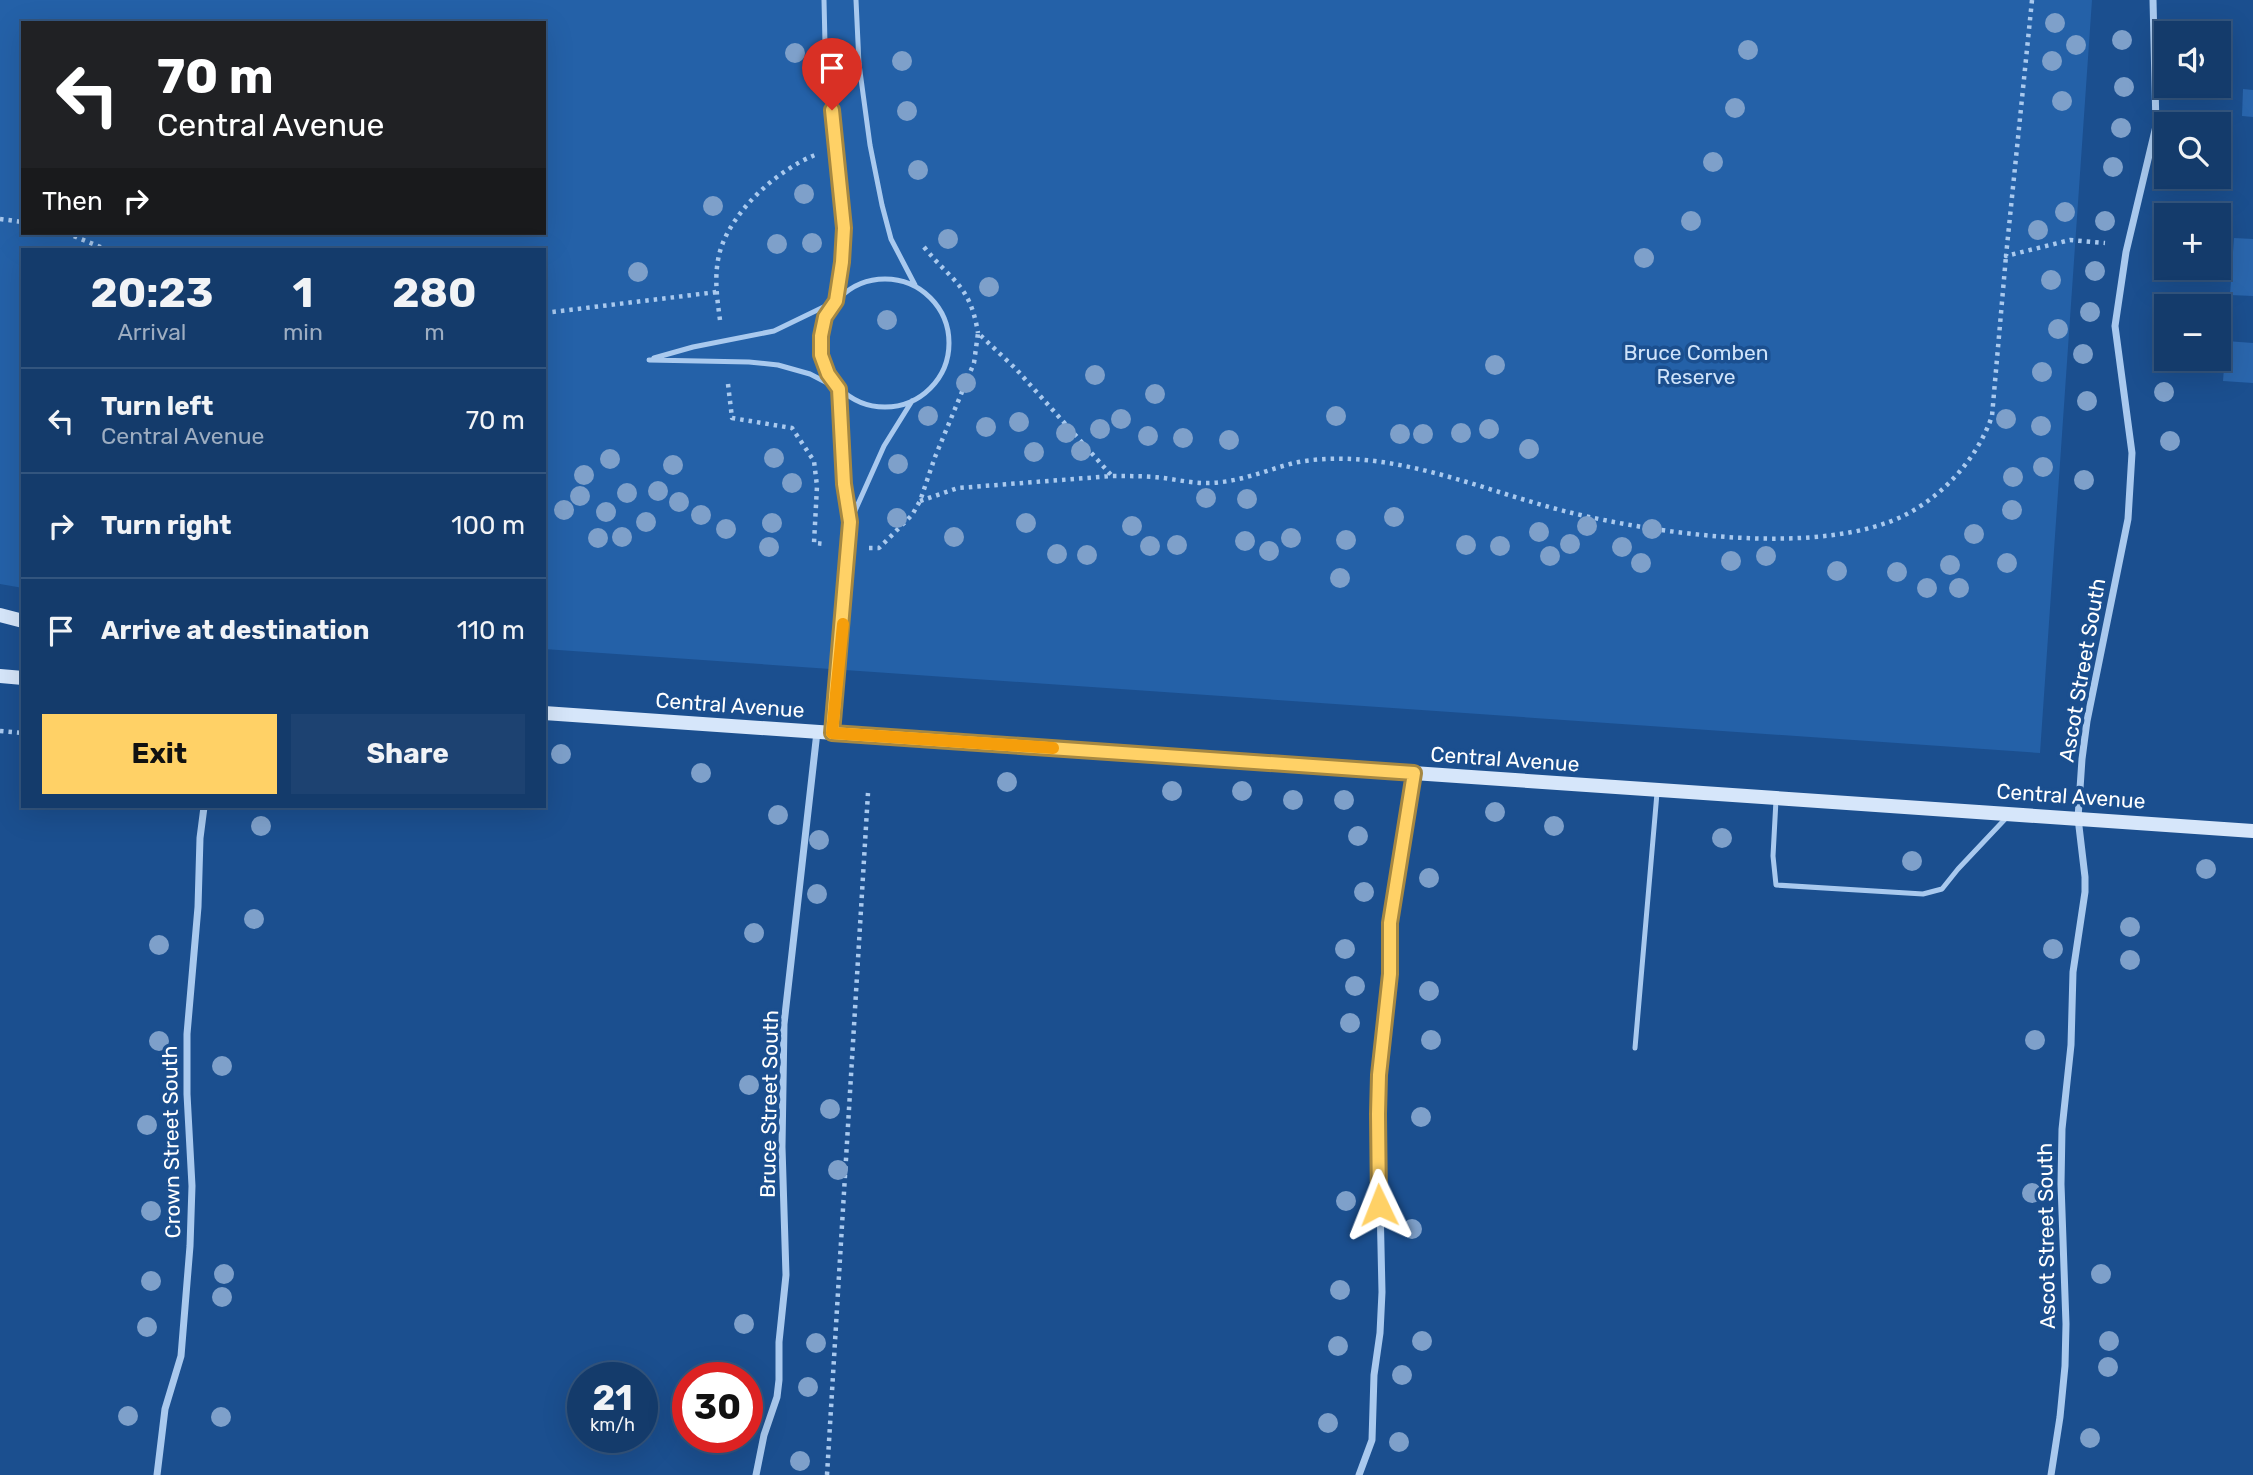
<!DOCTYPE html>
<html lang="en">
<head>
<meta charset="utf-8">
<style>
	:root { --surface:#143b6b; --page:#1d4271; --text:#f1f3f6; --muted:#9dadc1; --line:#33557e; --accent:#ffd166 }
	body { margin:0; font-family:Rubik,sans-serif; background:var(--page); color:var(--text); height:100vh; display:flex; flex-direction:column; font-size:26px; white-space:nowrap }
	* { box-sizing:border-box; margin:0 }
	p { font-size:23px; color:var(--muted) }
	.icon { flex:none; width:38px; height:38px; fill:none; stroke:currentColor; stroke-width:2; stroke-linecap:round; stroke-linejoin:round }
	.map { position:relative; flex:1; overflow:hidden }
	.details { position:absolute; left:21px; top:248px; width:525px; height:560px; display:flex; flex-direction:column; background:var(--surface); border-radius:0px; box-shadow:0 7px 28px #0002,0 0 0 2px var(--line) }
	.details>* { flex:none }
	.top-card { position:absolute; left:21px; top:21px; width:525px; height:214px; border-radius:0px; box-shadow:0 7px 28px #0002,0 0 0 2px var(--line); background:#202124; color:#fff; overflow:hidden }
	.tools { position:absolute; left:2154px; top:21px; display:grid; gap:14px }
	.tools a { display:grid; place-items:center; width:77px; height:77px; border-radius:0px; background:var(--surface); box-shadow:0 7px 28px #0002,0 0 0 2px var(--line); font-size:35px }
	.speed { position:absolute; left:567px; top:1362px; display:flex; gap:14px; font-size:35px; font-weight:700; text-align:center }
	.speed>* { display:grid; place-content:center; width:91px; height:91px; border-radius:50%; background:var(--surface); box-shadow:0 7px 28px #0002,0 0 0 2px var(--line); line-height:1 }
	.speed small { font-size:18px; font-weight:400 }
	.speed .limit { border:10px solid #d22; background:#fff; color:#111 }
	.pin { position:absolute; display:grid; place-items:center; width:60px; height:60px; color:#fff; margin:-72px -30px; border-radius:50% 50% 50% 0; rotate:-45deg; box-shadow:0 0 7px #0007 }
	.pin .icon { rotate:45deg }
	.me { position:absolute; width:77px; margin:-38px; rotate:358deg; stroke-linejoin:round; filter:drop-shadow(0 0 5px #0008) }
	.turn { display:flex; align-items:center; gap:24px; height:147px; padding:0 21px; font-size:32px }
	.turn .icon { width:91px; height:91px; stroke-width:2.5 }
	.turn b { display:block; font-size:49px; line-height:60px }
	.then { display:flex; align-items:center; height:66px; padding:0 21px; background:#0003; gap:14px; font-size:26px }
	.eta { display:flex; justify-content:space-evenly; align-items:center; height:119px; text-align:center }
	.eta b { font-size:42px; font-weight:700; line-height:49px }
	.primary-button { display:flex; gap:14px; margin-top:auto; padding:14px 21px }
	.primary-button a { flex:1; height:80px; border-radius:0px; background:var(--accent); color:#111; font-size:28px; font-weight:700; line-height:80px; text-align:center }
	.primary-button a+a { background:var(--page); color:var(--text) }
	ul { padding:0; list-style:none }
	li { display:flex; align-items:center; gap:21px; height:105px; padding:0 21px; border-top:2px solid var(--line) }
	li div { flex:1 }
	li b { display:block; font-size:26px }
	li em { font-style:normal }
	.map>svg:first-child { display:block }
	.green { fill:#2461a8; fill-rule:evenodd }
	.building { fill:#2a66ad }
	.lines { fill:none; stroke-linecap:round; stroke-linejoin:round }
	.path { stroke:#a9c9ee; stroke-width:4.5; stroke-dasharray:3.5 5; stroke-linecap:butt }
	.service { stroke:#a9c9ee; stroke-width:5 }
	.minor { stroke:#a9c9ee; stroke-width:7 }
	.secondary { stroke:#d6e6fa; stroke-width:14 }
	.tree { fill:#7ea0ca }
	.route-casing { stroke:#a68842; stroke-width:18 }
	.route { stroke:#ffd166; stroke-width:12 }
	.slow { stroke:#f59e0b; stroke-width:12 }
	.labels { text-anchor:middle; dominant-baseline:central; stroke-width:7; stroke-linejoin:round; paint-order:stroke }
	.park-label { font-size:21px; fill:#cfe3fa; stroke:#1b4f8f }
	.street-label { font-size:21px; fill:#fff; stroke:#1b4f8f }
</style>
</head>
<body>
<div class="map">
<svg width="2253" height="1475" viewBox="0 0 2253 1475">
	<rect width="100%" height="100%" fill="#1b4f8f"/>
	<path class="green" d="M0,0H2092L2040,753L544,649V250H23V588L0,584ZM23,23H544V233H23Z"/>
	<path class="building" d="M2243,89L2253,90V117L2242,116Z
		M2234,238L2253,239V296L2230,295Z
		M2226,341L2253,343V383L2223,381Z"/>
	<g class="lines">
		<path class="path" d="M2032,0L2006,256L2070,240L2105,243
			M0,219L23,222
			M66,233L108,250
			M924,247C952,282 970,284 978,333
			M544,313L717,292
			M720,320C717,298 714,277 719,255C729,213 777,170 815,155
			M728,384L732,418L792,428L814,461L817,486L814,543L825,544
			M920,501L958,488L1112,476C1130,476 1147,476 1164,478C1183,481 1203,485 1222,482C1247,479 1270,469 1294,463C1312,459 1333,458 1352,459C1426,463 1496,494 1568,512C1658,534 1822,558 1907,514C1945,494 1978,457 1992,416L2006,256
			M869,548H879L912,515L920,501L935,457L974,363L978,333L1016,369L1112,476
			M0,731L23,733
			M827,1475L868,793"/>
		<path class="service" d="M856,0L859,64L870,145L882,205L891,239L915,285
			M821 343a64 64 0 1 1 128 0a64 64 0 1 1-128 0Z
			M654,358L693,347L774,331L836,301L842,262L844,228L825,44L824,0
			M649,360L749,362L778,365L810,374L839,389L844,484L850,522L833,730
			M850,522L884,446L912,401
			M1776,800L1773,856L1776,885L1923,894L1942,889L1958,869L2008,816
			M1635,1048L1657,793"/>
		<path class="minor" d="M157,1475L165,1409L181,1356L190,1246L192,1186L187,1094V1034L198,907L200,838L204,807
			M756,1475L764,1435L777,1397L779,1380V1342L786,1275L782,1147L784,1024L817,732
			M1359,1475L1372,1440L1374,1375L1380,1333L1382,1292L1378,1113L1390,974V923L1414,773
			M2051,1475L2060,1417L2065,1366L2066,1324L2061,1184L2062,1129L2071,1045L2073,972L2085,892V877L2078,818L2082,759L2087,721L2128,519L2132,453L2115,326L2126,252L2156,126L2153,0"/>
		<path class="secondary" d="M0,615L23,621
			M0,676L23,678
			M544,713L2253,831"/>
	</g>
	<g class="tree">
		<circle cx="2055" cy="23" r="10"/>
		<circle cx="2122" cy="40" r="10"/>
		<circle cx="2076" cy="45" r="10"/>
		<circle cx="1748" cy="50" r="10"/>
		<circle cx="795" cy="53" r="10"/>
		<circle cx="902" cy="61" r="10"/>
		<circle cx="2052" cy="61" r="10"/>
		<circle cx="2124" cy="87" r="10"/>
		<circle cx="2062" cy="101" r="10"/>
		<circle cx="1735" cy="108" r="10"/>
		<circle cx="907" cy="111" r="10"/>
		<circle cx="2121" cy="128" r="10"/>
		<circle cx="1713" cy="162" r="10"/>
		<circle cx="2113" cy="167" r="10"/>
		<circle cx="918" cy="170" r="10"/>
		<circle cx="804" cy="194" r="10"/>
		<circle cx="713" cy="206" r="10"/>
		<circle cx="2065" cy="212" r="10"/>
		<circle cx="1691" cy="221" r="10"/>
		<circle cx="2105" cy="221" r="10"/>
		<circle cx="2038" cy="230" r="10"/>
		<circle cx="948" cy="239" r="10"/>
		<circle cx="812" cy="243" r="10"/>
		<circle cx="777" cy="244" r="10"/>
		<circle cx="1644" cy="258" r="10"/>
		<circle cx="2095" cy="271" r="10"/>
		<circle cx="638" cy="272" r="10"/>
		<circle cx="2051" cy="280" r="10"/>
		<circle cx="989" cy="287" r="10"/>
		<circle cx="2090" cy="312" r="10"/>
		<circle cx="887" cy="320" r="10"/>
		<circle cx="2058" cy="329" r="10"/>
		<circle cx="2083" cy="354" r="10"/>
		<circle cx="1495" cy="365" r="10"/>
		<circle cx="2042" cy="372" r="10"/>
		<circle cx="1095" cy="375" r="10"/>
		<circle cx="966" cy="383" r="10"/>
		<circle cx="2164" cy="392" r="10"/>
		<circle cx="1155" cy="394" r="10"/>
		<circle cx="2087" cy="401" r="10"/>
		<circle cx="928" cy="416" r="10"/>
		<circle cx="1336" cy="416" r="10"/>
		<circle cx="1121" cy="419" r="10"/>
		<circle cx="2006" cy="419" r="10"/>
		<circle cx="1019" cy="422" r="10"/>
		<circle cx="2041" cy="426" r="10"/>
		<circle cx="986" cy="427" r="10"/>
		<circle cx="1100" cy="429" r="10"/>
		<circle cx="1489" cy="429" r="10"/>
		<circle cx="1066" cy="433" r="10"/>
		<circle cx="1461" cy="433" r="10"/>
		<circle cx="1400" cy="434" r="10"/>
		<circle cx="1423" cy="434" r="10"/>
		<circle cx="1148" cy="436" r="10"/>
		<circle cx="1183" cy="438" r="10"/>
		<circle cx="1229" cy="440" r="10"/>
		<circle cx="2170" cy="441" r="10"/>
		<circle cx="1529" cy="449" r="10"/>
		<circle cx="1081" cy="451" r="10"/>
		<circle cx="1034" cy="452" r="10"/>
		<circle cx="774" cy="458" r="10"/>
		<circle cx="610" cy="459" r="10"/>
		<circle cx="898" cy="464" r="10"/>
		<circle cx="673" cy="465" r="10"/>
		<circle cx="2043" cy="467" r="10"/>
		<circle cx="584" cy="475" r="10"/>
		<circle cx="2013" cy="477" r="10"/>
		<circle cx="2084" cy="480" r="10"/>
		<circle cx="792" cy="483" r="10"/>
		<circle cx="658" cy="491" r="10"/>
		<circle cx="627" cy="493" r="10"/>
		<circle cx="580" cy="496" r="10"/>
		<circle cx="1206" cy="498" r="10"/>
		<circle cx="1247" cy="499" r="10"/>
		<circle cx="679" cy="502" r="10"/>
		<circle cx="564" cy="510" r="10"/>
		<circle cx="2012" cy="510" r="10"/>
		<circle cx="606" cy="512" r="10"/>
		<circle cx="701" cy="515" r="10"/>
		<circle cx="1394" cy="517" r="10"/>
		<circle cx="897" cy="518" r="10"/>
		<circle cx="646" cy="522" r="10"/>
		<circle cx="772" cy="523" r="10"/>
		<circle cx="1026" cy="523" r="10"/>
		<circle cx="1132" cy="526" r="10"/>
		<circle cx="1587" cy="526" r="10"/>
		<circle cx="726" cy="529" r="10"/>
		<circle cx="1652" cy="529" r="10"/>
		<circle cx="1539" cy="532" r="10"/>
		<circle cx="1974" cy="534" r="10"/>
		<circle cx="622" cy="537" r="10"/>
		<circle cx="954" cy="537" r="10"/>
		<circle cx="598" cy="538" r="10"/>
		<circle cx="1291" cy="538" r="10"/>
		<circle cx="1346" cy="540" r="10"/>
		<circle cx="1245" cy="541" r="10"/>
		<circle cx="1570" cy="544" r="10"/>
		<circle cx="1177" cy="545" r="10"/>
		<circle cx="1466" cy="545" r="10"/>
		<circle cx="1150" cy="546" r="10"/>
		<circle cx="1500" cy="546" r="10"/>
		<circle cx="769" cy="547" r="10"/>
		<circle cx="1622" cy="547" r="10"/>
		<circle cx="1269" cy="551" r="10"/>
		<circle cx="1057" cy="554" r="10"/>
		<circle cx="1087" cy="555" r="10"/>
		<circle cx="1550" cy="556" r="10"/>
		<circle cx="1766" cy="556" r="10"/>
		<circle cx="1731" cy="561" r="10"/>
		<circle cx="1641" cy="563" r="10"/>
		<circle cx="2007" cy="563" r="10"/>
		<circle cx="1950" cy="565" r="10"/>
		<circle cx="1837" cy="571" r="10"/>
		<circle cx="1897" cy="572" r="10"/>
		<circle cx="1340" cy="578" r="10"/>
		<circle cx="1927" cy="588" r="10"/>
		<circle cx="1959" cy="588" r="10"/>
		<circle cx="561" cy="754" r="10"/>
		<circle cx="701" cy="773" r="10"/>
		<circle cx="1007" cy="782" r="10"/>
		<circle cx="1172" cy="791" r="10"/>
		<circle cx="1242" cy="791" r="10"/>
		<circle cx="1293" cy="800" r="10"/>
		<circle cx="1344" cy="800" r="10"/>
		<circle cx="1495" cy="812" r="10"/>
		<circle cx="778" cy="815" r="10"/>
		<circle cx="261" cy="826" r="10"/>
		<circle cx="1554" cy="826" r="10"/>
		<circle cx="1358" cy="836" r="10"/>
		<circle cx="1722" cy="838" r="10"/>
		<circle cx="819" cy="840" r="10"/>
		<circle cx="1912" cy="861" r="10"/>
		<circle cx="2206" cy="869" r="10"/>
		<circle cx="1429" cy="878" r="10"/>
		<circle cx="1364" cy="892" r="10"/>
		<circle cx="817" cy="894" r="10"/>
		<circle cx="254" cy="919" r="10"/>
		<circle cx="2130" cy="927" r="10"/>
		<circle cx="754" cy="933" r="10"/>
		<circle cx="159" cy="945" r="10"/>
		<circle cx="1345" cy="949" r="10"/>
		<circle cx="2053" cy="949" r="10"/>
		<circle cx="2130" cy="960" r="10"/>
		<circle cx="1355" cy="986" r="10"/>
		<circle cx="1429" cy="991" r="10"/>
		<circle cx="1350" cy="1023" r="10"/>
		<circle cx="1431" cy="1040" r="10"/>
		<circle cx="2035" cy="1040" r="10"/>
		<circle cx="159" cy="1041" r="10"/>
		<circle cx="222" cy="1066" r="10"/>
		<circle cx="749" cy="1085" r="10"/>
		<circle cx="830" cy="1109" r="10"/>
		<circle cx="1421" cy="1117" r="10"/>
		<circle cx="147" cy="1125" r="10"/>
		<circle cx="838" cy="1170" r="10"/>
		<circle cx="2032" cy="1193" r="10"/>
		<circle cx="1346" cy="1201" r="10"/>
		<circle cx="151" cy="1211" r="10"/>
		<circle cx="1412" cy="1229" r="10"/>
		<circle cx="224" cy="1274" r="10"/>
		<circle cx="2101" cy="1274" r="10"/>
		<circle cx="151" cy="1281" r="10"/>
		<circle cx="1340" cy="1290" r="10"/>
		<circle cx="222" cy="1297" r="10"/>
		<circle cx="744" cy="1324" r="10"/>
		<circle cx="147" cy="1327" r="10"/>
		<circle cx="1422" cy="1341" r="10"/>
		<circle cx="2109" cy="1341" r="10"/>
		<circle cx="816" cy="1343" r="10"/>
		<circle cx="1338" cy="1346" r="10"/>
		<circle cx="2108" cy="1367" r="10"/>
		<circle cx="1402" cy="1375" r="10"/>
		<circle cx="808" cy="1387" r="10"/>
		<circle cx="128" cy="1416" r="10"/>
		<circle cx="221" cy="1417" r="10"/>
		<circle cx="1328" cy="1423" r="10"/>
		<circle cx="2090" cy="1438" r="10"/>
		<circle cx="1399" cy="1442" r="10"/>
		<circle cx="800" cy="1461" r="10"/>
	</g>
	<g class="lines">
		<defs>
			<path id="route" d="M832,110L844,228L842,262L836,301L825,317L821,336V355L828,374L839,389L844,484L850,522L832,733L1414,773L1390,923V974L1379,1075L1378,1114L1379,1205"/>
		</defs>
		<use href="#route" class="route-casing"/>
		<use href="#route" class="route"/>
		<path class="slow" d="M843,624L832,733L1053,748"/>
	</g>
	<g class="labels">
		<g class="park-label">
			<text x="1696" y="352">Bruce Comben<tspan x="1696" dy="24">Reserve</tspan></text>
		</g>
		<g class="street-label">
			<text transform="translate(2082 670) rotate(-80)">Ascot Street South</text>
			<text transform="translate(730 705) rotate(4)">Central Avenue</text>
			<text transform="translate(1505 759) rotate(4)">Central Avenue</text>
			<text transform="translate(2071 796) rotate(4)">Central Avenue</text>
			<text transform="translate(769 1104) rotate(-89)">Bruce Street South</text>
			<text transform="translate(171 1142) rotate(-91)">Crown Street South</text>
			<text transform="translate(2046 1236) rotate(-91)">Ascot Street South</text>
		</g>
	</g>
</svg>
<div class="tools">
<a><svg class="icon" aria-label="sound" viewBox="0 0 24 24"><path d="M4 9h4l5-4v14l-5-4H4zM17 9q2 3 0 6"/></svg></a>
<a><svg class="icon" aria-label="search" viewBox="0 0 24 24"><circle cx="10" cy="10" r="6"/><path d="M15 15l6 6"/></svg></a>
<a>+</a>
<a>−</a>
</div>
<div class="speed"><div>21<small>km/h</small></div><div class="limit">30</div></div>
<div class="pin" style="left:832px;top:110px;background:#d93025"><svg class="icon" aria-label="arrive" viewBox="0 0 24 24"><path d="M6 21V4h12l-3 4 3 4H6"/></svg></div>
<svg class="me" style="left:1379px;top:1205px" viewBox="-20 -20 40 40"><path d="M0-17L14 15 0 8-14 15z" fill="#ffd166" stroke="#fff" stroke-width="4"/></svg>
<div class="top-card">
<div class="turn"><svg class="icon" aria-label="left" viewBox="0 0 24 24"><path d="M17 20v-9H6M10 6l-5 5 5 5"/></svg><div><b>70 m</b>Central Avenue</div></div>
<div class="then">Then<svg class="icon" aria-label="right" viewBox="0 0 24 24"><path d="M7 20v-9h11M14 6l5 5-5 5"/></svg></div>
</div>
<section class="details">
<div class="eta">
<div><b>20:23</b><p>Arrival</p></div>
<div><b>1</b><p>min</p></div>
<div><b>280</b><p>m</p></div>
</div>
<ul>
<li><svg class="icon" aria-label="left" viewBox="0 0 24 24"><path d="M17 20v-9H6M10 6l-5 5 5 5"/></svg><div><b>Turn left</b><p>Central Avenue</p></div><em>70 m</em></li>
<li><svg class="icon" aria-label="right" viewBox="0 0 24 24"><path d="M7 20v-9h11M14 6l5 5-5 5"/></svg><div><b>Turn right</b></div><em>100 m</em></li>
<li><svg class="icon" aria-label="arrive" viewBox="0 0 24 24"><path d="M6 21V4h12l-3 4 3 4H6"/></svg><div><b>Arrive at destination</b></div><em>110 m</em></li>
</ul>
<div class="primary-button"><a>Exit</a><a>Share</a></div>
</section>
</div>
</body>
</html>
